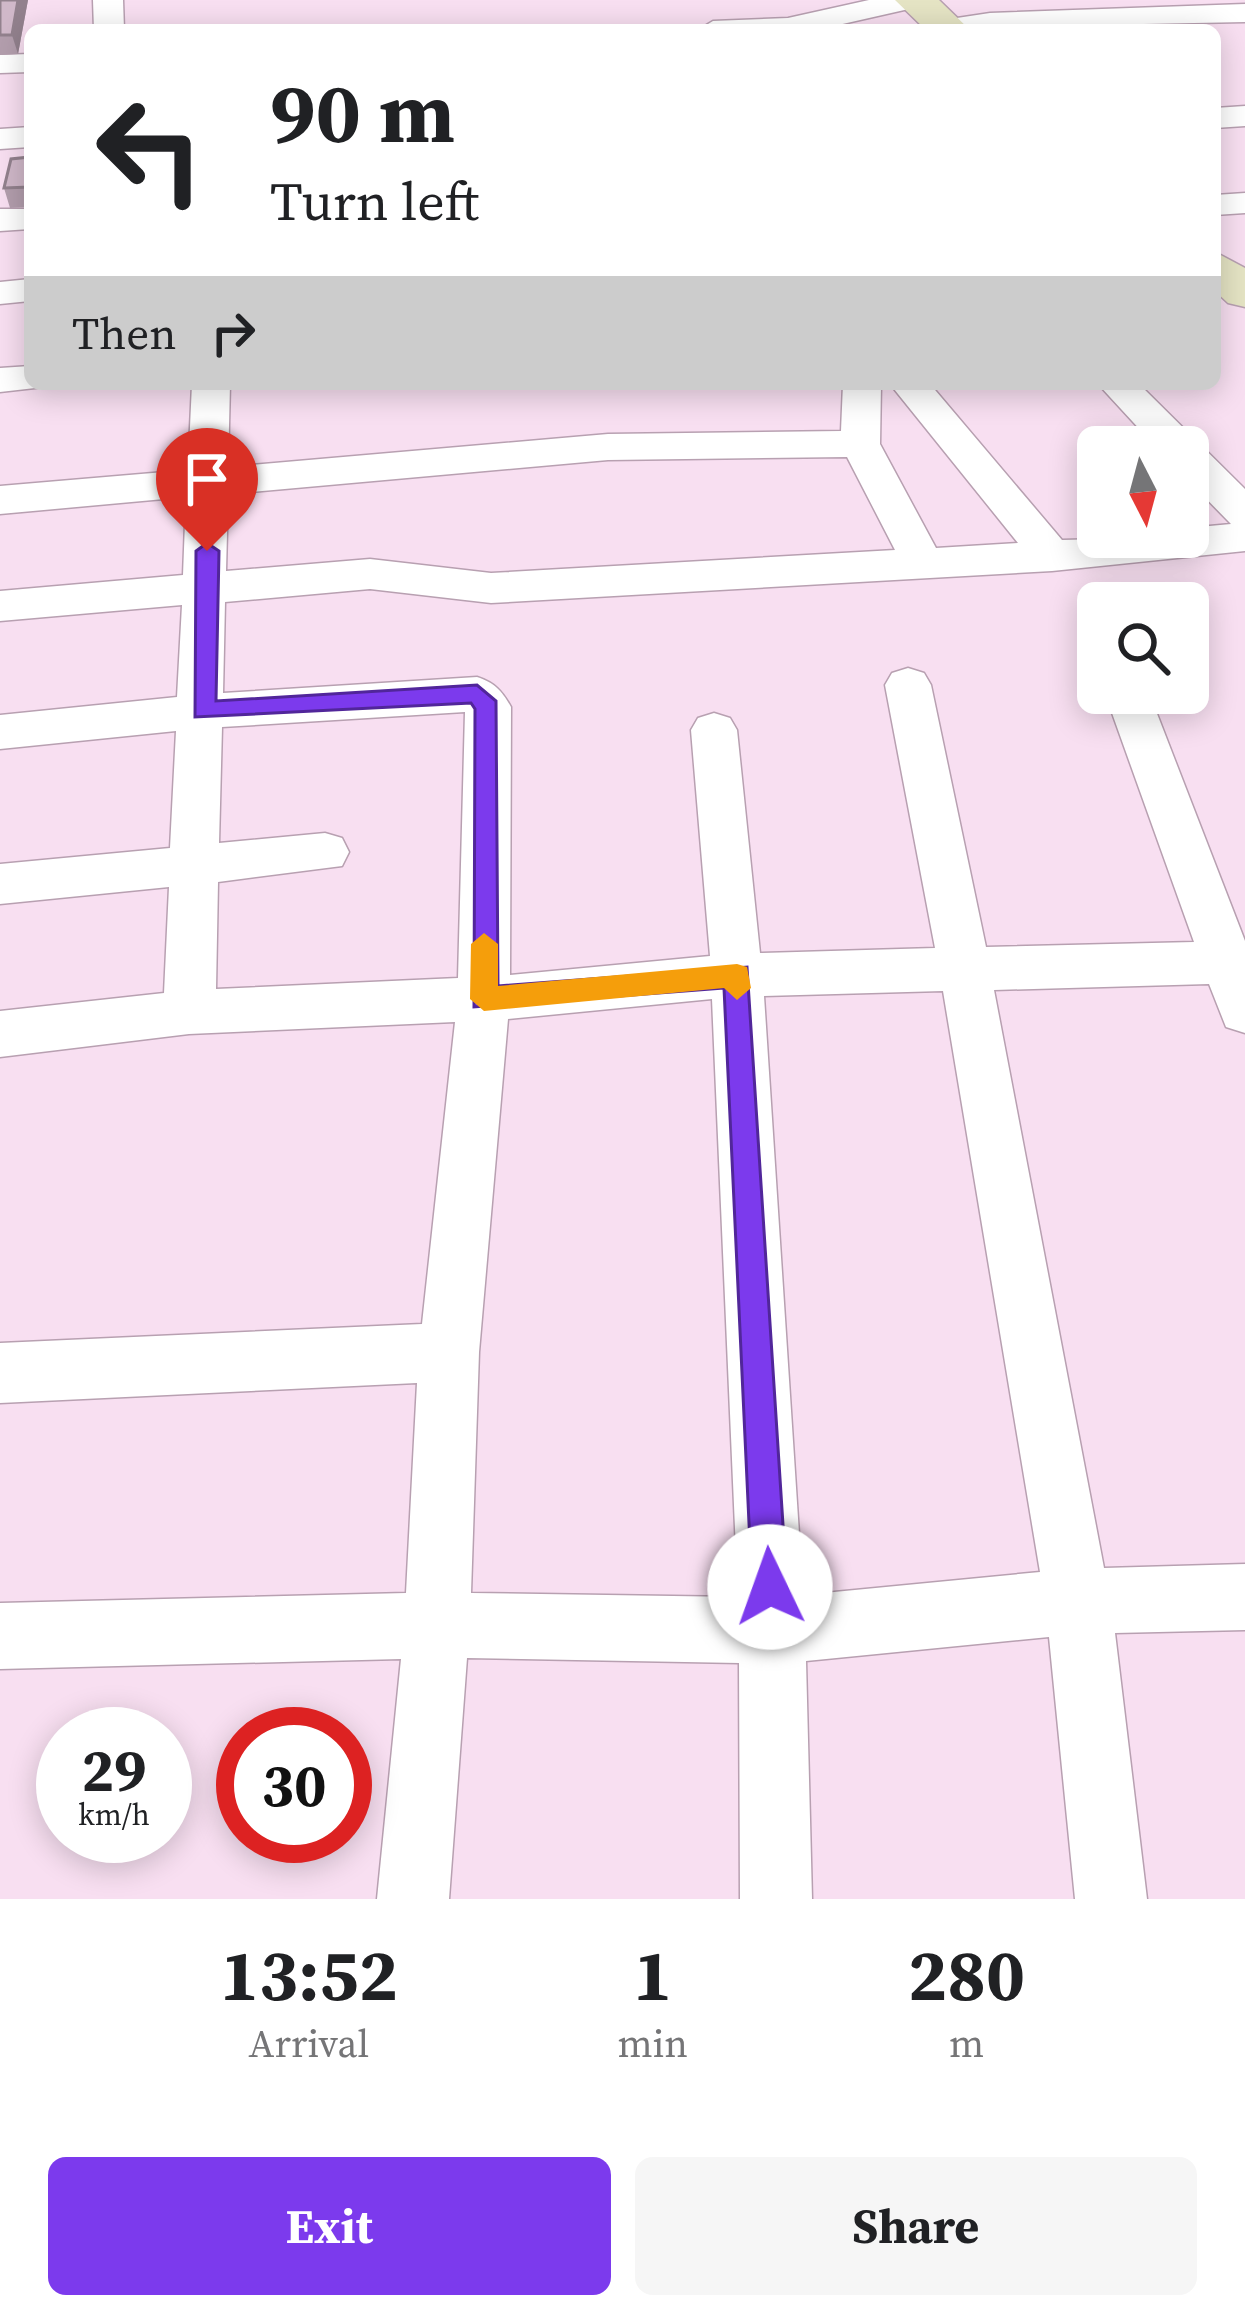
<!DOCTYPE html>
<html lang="en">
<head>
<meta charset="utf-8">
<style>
	:root { --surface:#fff; --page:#f6f6f6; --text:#202124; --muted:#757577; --accent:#7c3aed }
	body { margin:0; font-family:"Source Serif 4",serif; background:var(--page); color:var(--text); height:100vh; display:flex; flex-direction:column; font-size:45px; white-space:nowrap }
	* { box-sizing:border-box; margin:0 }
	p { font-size:39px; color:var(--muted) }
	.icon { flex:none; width:66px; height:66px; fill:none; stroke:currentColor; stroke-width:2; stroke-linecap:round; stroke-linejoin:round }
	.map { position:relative; height:1899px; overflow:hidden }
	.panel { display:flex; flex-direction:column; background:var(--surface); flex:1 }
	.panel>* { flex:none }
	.hud { position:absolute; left:24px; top:24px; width:1197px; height:366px; border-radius:18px; box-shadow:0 6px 30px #0003; background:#fff; color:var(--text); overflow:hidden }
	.needle { width:78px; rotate:174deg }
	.fabs { position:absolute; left:1077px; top:426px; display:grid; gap:24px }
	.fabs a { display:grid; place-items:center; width:132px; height:132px; border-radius:18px; background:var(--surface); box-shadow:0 6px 30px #0003; font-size:60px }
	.speed { position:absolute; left:36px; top:1707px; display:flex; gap:24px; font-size:60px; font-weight:700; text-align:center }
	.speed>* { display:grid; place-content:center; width:156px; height:156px; border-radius:50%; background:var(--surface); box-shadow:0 6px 30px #0003; line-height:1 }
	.speed small { font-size:30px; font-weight:400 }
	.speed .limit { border:18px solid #d22; background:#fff; color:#111 }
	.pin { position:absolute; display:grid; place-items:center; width:102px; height:102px; color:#fff; margin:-123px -51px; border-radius:50% 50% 50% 0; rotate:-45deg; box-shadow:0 0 12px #0007 }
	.pin .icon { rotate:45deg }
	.me { position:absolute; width:132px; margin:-66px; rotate:357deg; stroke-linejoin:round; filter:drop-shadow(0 0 9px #0008) }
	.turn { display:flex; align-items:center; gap:42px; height:252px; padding:0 48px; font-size:54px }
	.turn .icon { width:156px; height:156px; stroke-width:2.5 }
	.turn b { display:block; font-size:84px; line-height:102px }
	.then { display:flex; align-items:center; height:114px; padding:0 48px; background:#0003; gap:24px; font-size:45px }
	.eta { display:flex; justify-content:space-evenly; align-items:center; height:204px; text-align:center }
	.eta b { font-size:72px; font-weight:700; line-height:84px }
	.primary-button { display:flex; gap:24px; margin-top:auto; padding:24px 48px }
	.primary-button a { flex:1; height:138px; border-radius:18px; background:var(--accent); color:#fff; font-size:48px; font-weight:700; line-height:138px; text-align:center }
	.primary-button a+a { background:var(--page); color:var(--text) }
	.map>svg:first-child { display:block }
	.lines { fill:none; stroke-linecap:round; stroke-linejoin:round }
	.street-casing { stroke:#b8a0b1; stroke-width:3 }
	.secondary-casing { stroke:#b8a0b1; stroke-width:3 }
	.street { fill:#fff; fill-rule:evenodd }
	.secondary { fill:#e5e4c4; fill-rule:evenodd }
	.wall { fill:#b39ead }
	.shaded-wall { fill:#92818d }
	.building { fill:#d0b8c9; stroke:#92818d; stroke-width:3 }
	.route { fill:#7c3aed; stroke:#51269a; stroke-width:3 }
	.slow { fill:#f59e0b }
</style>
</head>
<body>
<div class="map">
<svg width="1245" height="1899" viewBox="0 0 1245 1899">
	<rect width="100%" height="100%" fill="#f8dff1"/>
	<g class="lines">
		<defs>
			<path id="street" d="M93,0H123L124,30H94Z
				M869,0H926L922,6L816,30H698L713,21L788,18Z
				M1245,4V22L933,28L937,21L990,13Z
				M30,54V72L0,73V55Z
				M1245,106V126L1215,128V108Z
				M30,127V147L0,149V129Z
				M1245,193V213L1215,215V195Z
				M0,209H30V229L0,231Z
				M30,279V301L0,304V282Z
				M30,366V384L44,387L0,392V368Z
				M192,384H230L228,467L608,434L841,431L843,384H881L880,444L936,548L1018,543L890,384H930L1062,540L1188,537V528L1231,524L1188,480V447H1156L1098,384H1139L1245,489V551L1052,571L491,603L370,589L225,602L223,693L477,677C495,683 502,691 511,707L510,975L710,956L691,730L698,718L714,713L730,718L737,730L760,953L935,948L885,685L892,673L908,668L924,673L931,685L986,947L1194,942L1107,699L1111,693H1149L1245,941V1033L1226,1027L1209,984L994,990L1104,1568L1245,1564V1630L1115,1633L1147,1899H1075L1049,1637L806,1661L812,1899H740L739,1663L467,1658L449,1899H377L401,1659L0,1669V1603L406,1593L417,1383L0,1403V1343L422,1324L455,1022L189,1034L0,1057V1011L164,993L169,887L0,904V864L170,848L176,731L0,749V715L177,697L182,605L0,621V591L183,575L186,497L0,514V486L188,470ZM847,457L895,550L491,573L370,559L226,571L228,494L608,460ZM465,712L458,978L216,989L218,882L342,866L349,852L342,838L325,833L219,843L222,727ZM943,991L1040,1572L803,1595L764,996ZM712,999L738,1597L471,1593L479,1352L508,1019Z"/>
			<path id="secondary" d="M895,0H939L970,30H926Z
				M1215,252L1245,268V307L1228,303L1215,291Z"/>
		</defs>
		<use href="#street" class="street-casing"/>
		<use href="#secondary" class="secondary-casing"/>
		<use href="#street" class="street"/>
		<use href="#secondary" class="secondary"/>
	</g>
	<path class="wall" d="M0,0H28L18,54L0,55Z
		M30,157V207L10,208L4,188Z"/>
	<path class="shaded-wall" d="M18,0H28L18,54L12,35Z"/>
	<path class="building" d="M0,0H18L12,35H0Z
		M30,157V187L4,188L11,159Z"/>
	<path class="route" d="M207,543L219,551L216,701L477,685L496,701L498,986L747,967L787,1587L782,1599L770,1604L758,1599L752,1587L724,988L474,1007L475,709L471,703L195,717L196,551Z"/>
	<path class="slow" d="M484,933L498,944V986L737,964L747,967L751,988L737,1000L724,988L484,1011L470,999L471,944Z"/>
</svg>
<div class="fabs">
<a><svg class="needle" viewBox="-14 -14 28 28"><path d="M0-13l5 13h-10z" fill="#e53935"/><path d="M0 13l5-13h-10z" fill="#757577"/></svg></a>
<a><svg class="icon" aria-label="search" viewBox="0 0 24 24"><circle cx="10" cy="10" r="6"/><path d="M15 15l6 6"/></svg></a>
</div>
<div class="speed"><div>29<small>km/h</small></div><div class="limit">30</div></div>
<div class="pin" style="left:207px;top:551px;background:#d93025"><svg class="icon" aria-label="arrive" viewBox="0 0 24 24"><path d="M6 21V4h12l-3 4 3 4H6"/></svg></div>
<svg class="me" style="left:770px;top:1587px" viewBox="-20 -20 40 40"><circle r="19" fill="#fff"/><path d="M0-13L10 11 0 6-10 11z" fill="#7c3aed"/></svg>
<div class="hud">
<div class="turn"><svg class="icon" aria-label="left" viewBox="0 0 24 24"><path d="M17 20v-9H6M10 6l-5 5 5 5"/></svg><div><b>90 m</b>Turn left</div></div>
<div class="then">Then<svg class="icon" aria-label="right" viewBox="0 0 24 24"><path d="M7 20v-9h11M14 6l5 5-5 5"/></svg></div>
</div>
</div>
<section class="panel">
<div class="eta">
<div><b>13:52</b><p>Arrival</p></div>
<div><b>1</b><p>min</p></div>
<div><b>280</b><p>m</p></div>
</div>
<div class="primary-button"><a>Exit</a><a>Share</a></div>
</section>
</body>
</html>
